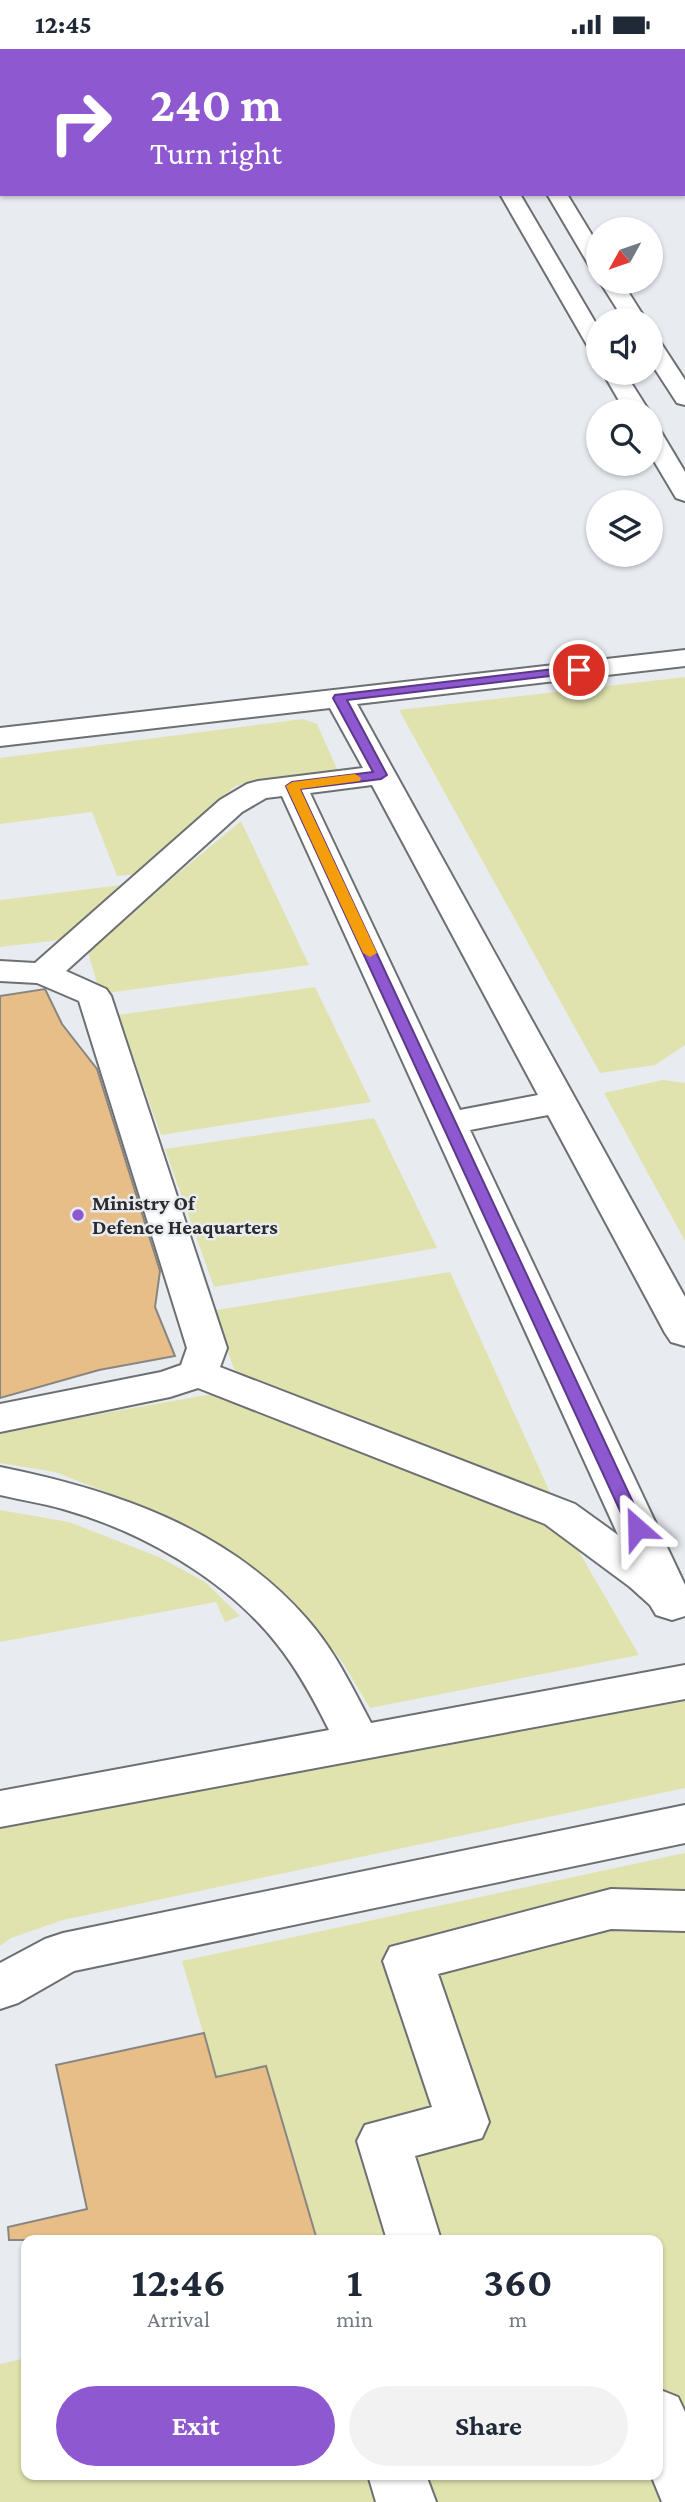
<!DOCTYPE html>
<html lang="en">
<head>
<meta charset="utf-8">
<style>
	:root { --surface:#fff; --page:#f2f2f3; --text:#1f2937; --muted:#747a83; --accent:#8d58d0 }
	body { margin:0; font-family:"Crimson Pro",serif; background:var(--page); color:var(--text); height:100vh; display:flex; flex-direction:column; font-size:26px; white-space:nowrap }
	* { box-sizing:border-box; margin:0 }
	p { font-size:23px; color:var(--muted) }
	.icon { flex:none; width:38px; height:38px; fill:none; stroke:currentColor; stroke-width:2; stroke-linecap:round; stroke-linejoin:round }
	.map { position:relative; flex:1; overflow:hidden }
	.panel { position:absolute; left:21px; top:2186px; width:642px; height:245px; display:flex; flex-direction:column; background:var(--surface); border-radius:14px; box-shadow:0 2px 5px #0004 }
	.panel>* { flex:none }
	.guide { position:absolute; left:0px; top:0px; width:686px; height:147px; box-shadow:0 2px 5px #0004; background:#8d58d0; color:#fff; overflow:hidden }
	.needle { width:46px; rotate:230deg }
	.fabs { position:absolute; left:586px; top:168px; display:grid; gap:14px }
	.fabs a { display:grid; place-items:center; width:77px; height:77px; border-radius:50%; background:var(--surface); box-shadow:0 2px 5px #0004; font-size:35px }
	.pin { position:absolute; display:grid; place-items:center; width:60px; height:60px; color:#fff; margin:-30px; border:4px solid #fff; border-radius:50%; box-shadow:0 2px 7px #0007 }
	.me { position:absolute; width:77px; margin:-38px; rotate:335deg; stroke-linejoin:round; filter:drop-shadow(0 0 5px #0008) }
	.turn { display:flex; align-items:center; gap:24px; height:147px; padding:0 35px; font-size:32px }
	.turn .icon { width:91px; height:91px; stroke-width:2.5 }
	.turn b { display:block; font-size:49px; line-height:60px }
	.eta { display:flex; justify-content:space-evenly; align-items:center; height:119px; text-align:center }
	.eta b { font-size:42px; font-weight:700; line-height:49px }
	.action { display:flex; gap:14px; margin-top:auto; padding:14px 35px }
	.action a { flex:1; height:80px; border-radius:42px; background:var(--accent); color:#fff; font-size:28px; font-weight:700; line-height:80px; text-align:center }
	.action a+a { background:var(--page); color:var(--text) }
	.status { display:flex; justify-content:space-between; align-items:center; height:49px; padding:0 35px; background:var(--surface); direction:ltr }
	.status svg { height:19px; fill:currentColor }
	.map>svg:first-child { display:block }
	.green { fill:#e0e3ae }
	.building { fill:#e7bd88; stroke:#898682; stroke-width:2 }
	.lines { fill:none; stroke-linecap:round; stroke-linejoin:round }
	.minor-casing { stroke:#6c7073; stroke-width:4 }
	.minor { fill:#fff; fill-rule:evenodd }
	.route { fill:#8d58d0; stroke:#5c3987; stroke-width:2 }
	.slow { fill:#f59e0b }
	.poi-dot { fill:#8d58d0; stroke:#e8ecf1; stroke-width:2.5 }
	.labels { text-anchor:middle; dominant-baseline:central; stroke-width:5; stroke-linejoin:round; paint-order:stroke }
	.poi-label { font-size:21px; font-weight:bold; fill:#2a2b2d; stroke:#e8ecf1; text-anchor:start }
</style>
</head>
<body>
<div class="status"><b>12:45</b><svg viewBox="0 0 49 12"><path d="M0 12V9h3v3zM5 12V6h3v6zM10 12V3h3v9zM15 12V0h3v12zM26 1h20v11H26zM47 4h2v5h-2z"/></svg></div>
<div class="map">
<svg width="685" height="2453" viewBox="0 0 685 2453">
	<rect width="100%" height="100%" fill="#e8ecf1"/>
	<path class="green" d="M685,628V996L655,1016L600,1024L399,661Z
		M303,670L317,675L338,722L272,729L235,737L139,825L117,827L92,763L0,775V709Z
		M241,772L309,916L100,945L87,900Z
		M122,836L60,891L0,898V851Z
		M315,938L371,1053L161,1086L118,966Z
		M663,1031L685,1034V1192L604,1044Z
		M374,1069L437,1199L214,1238L165,1100Z
		M450,1223L554,1452L236,1324L211,1262Z
		M217,1344L568,1484L639,1606L370,1659L341,1611L293,1552L214,1491L134,1454L55,1423L0,1414V1383Z
		M0,1461L69,1473L159,1508L205,1533L240,1567L225,1573L216,1553L0,1593Z
		M685,1648V1739L63,1871L11,1889L0,1897V1780Z
		M685,1804V2453H0V2315L26,2309V2426H658V2191H317L266,2018L216,2028L182,1912Z"/>
	<path class="building" d="M45,940L62,975L97,1020L160,1222L155,1258L175,1307L99,1321L0,1349V947Z
		M204,1984L216,2028L266,2017L317,2191H9L8,2178L87,2160L56,2016Z"/>
	<g class="lines">
		<defs>
			<path id="minor" d="M416,0H434L435,2H417Z
				M459,0H477L478,2H460Z
				M500,145H520L598,278V303L590,301L587,296Z
				M547,145H567L598,196V219L590,218Z
				M600,233H622L646,271H624Z
				M651,289L659,291L685,331V356L677,354L651,314Z
				M603,324H625L649,362H625Z
				M651,379L660,381L685,423V452L676,449L651,407Z
				M685,601V617L357,655L685,1248V1297L671,1293L665,1284L548,1066L470,1081L685,1536V1567L672,1571L656,1566L650,1556L630,1538L545,1475L198,1339L170,1348L0,1383V1355L161,1323L181,1316L187,1299L79,952L37,934L0,932V912L35,914L220,751L247,735L258,732L363,719L330,659L0,697V679ZM372,736L538,1046L460,1061L310,744ZM282,747L618,1486L575,1455L220,1318L227,1299L111,947L106,940L66,922L242,763L266,749Z
				M0,1418C114,1441 227,1479 306,1569C334,1600 352,1638 371,1674L685,1616V1650L0,1778V1742L329,1681C314,1651 298,1621 277,1595C226,1530 141,1482 63,1460C42,1454 21,1451 0,1446Z
				M685,1756V1794L74,1922L18,1954L0,1960V1914L45,1890L63,1884Z
				M611,1840L685,1842V1882L611,1880L438,1925L489,2073L482,2089L415,2107L441,2191H387L357,2092L365,2076L432,2058L383,1912L390,1898Z
				M658,2340L678,2348L685,2363V2453H662L651,2426H658Z
				M368,2426H426L436,2453H376Z"/>
		</defs>
		<use href="#minor" class="minor-casing"/>
		<use href="#minor" class="minor"/>
	</g>
	<path class="route" d="M579,617L583,618V623L347,651L387,726L381,730L300,740L645,1479L637,1485L628,1479L286,737L292,733L373,723L333,649L335,646Z"/>
	<path class="slow" d="M355,725L361,729L360,732L300,740L377,904L370,908L363,904L286,737L292,733Z"/>
	<circle class="poi-dot" cx="78" cy="1166" r="7"/>
	<g class="labels">
		<g class="poi-label">
			<text x="92" y="1154">Ministry Of<tspan x="92" dy="24">Defence Heaquarters</tspan></text>
		</g>
	</g>
</svg>
<div class="fabs">
<a><svg class="needle" viewBox="-14 -14 28 28"><path d="M0-13l5 13h-10z" fill="#e53935"/><path d="M0 13l5-13h-10z" fill="#747a83"/></svg></a>
<a><svg class="icon" aria-label="sound" viewBox="0 0 24 24"><path d="M4 9h4l5-4v14l-5-4H4zM17 9q2 3 0 6"/></svg></a>
<a><svg class="icon" aria-label="search" viewBox="0 0 24 24"><circle cx="10" cy="10" r="6"/><path d="M15 15l6 6"/></svg></a>
<a><svg class="icon" aria-label="layers" viewBox="0 0 24 24"><path d="M12 4l9 5-9 5-9-5zM3 14l9 5 9-5"/></svg></a>
</div>
<div class="pin" style="left:579px;top:621px;background:#d93025"><svg class="icon" aria-label="arrive" viewBox="0 0 24 24"><path d="M6 21V4h12l-3 4 3 4H6"/></svg></div>
<svg class="me" style="left:637px;top:1479px" viewBox="-20 -20 40 40"><path d="M0-17L14 15 0 8-14 15z" fill="#8d58d0" stroke="#fff" stroke-width="4"/></svg>
<div class="guide">
<div class="turn"><svg class="icon" aria-label="right" viewBox="0 0 24 24"><path d="M7 20v-9h11M14 6l5 5-5 5"/></svg><div><b>240 m</b>Turn right</div></div>
</div>
<section class="panel">
<div class="eta">
<div><b>12:46</b><p>Arrival</p></div>
<div><b>1</b><p>min</p></div>
<div><b>360</b><p>m</p></div>
</div>
<div class="action"><a>Exit</a><a>Share</a></div>
</section>
</div>
</body>
</html>
